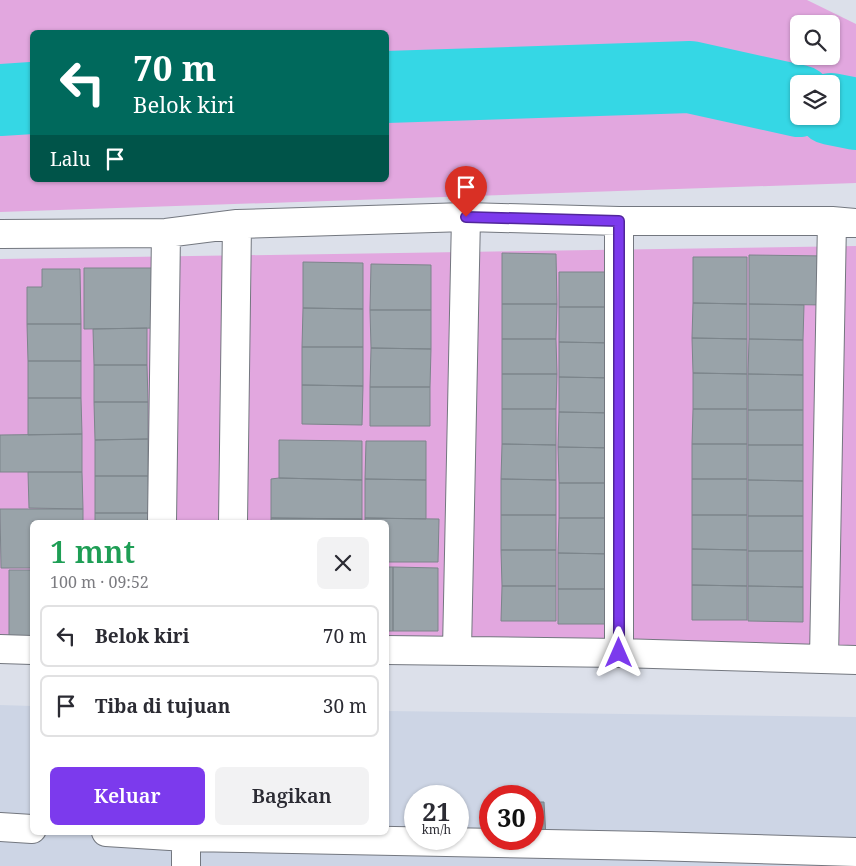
<!DOCTYPE html>
<html lang="id">
<head>
<meta charset="utf-8">
<style>
	:root { --surface:#fff; --page:#f2f2f3; --text:#2b2b33; --muted:#7c7c81; --line:#e1e1e2; --accent:#7c3aed }
	body { margin:0; font-family:"Noto Serif",serif; background:var(--page); color:var(--text); height:100vh; display:flex; flex-direction:column; font-size:19px; white-space:nowrap }
	* { box-sizing:border-box; margin:0 }
	p { font-size:16px; color:var(--muted) }
	.icon { flex:none; width:28px; height:28px; fill:none; stroke:currentColor; stroke-width:2; stroke-linecap:round; stroke-linejoin:round }
	.map { position:relative; flex:1; overflow:hidden }
	.panel { position:absolute; left:30px; top:520px; width:359px; height:315px; display:flex; flex-direction:column; background:var(--surface); border-radius:8px; box-shadow:0 1px 4px #0004 }
	.panel>* { flex:none }
	.top-card { position:absolute; left:30px; top:30px; width:359px; height:152px; border-radius:8px; box-shadow:0 1px 4px #0004; background:#00695c; color:#fff; overflow:hidden }
	.fabs { position:absolute; left:790px; top:15px; display:grid; gap:10px }
	.fabs a { display:grid; place-items:center; width:50px; height:50px; border-radius:8px; background:var(--surface); box-shadow:0 1px 4px #0004; font-size:25px }
	.speed { position:absolute; left:404px; top:785px; display:flex; gap:10px; font-size:25px; font-weight:700; text-align:center }
	.speed>* { display:grid; place-content:center; width:65px; height:65px; border-radius:50%; background:var(--surface); box-shadow:0 1px 4px #0004; line-height:1 }
	.speed small { font-size:12px; font-weight:400 }
	.speed .limit { border:8px solid #d22; background:#fff; color:#111 }
	.pin { position:absolute; display:grid; place-items:center; width:42px; height:42px; color:#fff; margin:-51px -21px; border-radius:50% 50% 50% 0; rotate:-45deg; box-shadow:0 0 5px #0007 }
	.pin .icon { rotate:45deg }
	.me { position:absolute; width:55px; margin:-28px; rotate:0deg; stroke-linejoin:round; filter:drop-shadow(0 0 4px #0008) }
	.turn { display:flex; align-items:center; gap:18px; height:105px; padding:0 20px; font-size:22px }
	.turn .icon { width:65px; height:65px; stroke-width:2.5 }
	.turn b { display:block; font-size:35px; line-height:42px }
	.then { display:flex; align-items:center; height:48px; padding:0 20px; background:#0003; gap:10px; font-size:19px }
	.round { display:grid; place-items:center; flex:none; width:52px; height:52px; border-radius:8px; background:var(--page) }
	.head { display:flex; align-items:center; justify-content:space-between; height:85px; padding:0 20px }
	h1 { font-size:30px; font-weight:600; line-height:38px; color:#1e9e55 }
	.cta { display:flex; gap:10px; margin-top:auto; padding:10px 20px }
	.cta a { flex:1; height:58px; border-radius:8px; background:var(--accent); color:#fff; font-size:20px; font-weight:600; line-height:58px; text-align:center }
	.cta a+a { background:var(--page); color:var(--text) }
	ul { padding:0; list-style:none }
	li { display:flex; align-items:center; gap:15px; height:62px; margin:0 10px 8px; padding:0 10px; border:2px solid var(--line); border-radius:8px }
	li div { flex:1 }
	li b { display:block; font-size:19px }
	li em { font-style:normal }
	.map>svg:first-child { display:block }
	.built { fill:#cdd5e5; fill-rule:evenodd }
	.green { fill:#e2a7df; fill-rule:evenodd }
	.lines { fill:none; stroke-linecap:round; stroke-linejoin:round }
	.river { stroke:#35d7e5; stroke-width:72 }
	.building { fill:#99a3a9; stroke:#7c858b }
	.minor-casing { stroke:#73777f; stroke-width:30 }
	.minor { stroke:#fff; stroke-width:28 }
	.route-casing { stroke:#51269a; stroke-width:12 }
	.route { stroke:#7c3aed; stroke-width:9 }
</style>
</head>
<body>
<div class="map">
<svg width="856" height="866" viewBox="0 0 856 866">
	<rect width="100%" height="100%" fill="#dce0ea"/>
	<path class="built" d="M0,705L32,706V832H386V711L856,717V866H0ZM415,796H458V839H415ZM490,796H532V839H490Z"/>
	<path class="green" d="M0,0H807L856,24V183L0,212ZM799,24H831V56H799ZM32,32H386V180H32ZM799,84H831V116H799Z
		M856,246V655L386,650V522H32V646H0V259Z"/>
	<g class="lines">
		<path class="river" d="M386,87L690,77L799,101
			M0,100L32,98
			M831,109L856,114"/>
	</g>
	<path class="building" d="M502,253L556,254L557,304H502Z
		M749,255L826,256V305L749,304Z
		M693,257H747V304L693,303Z
		M303,262L363,263V309L303,308Z
		M371,264L431,265V310H370Z
		M84,268H158V328L84,329Z
		M42,269H80L81,324H27V287H42Z
		M559,272H614L613,307H559Z
		M693,303L747,304V339L692,338Z
		M502,304H557L556,339H502Z
		M749,304L804,305L803,340L749,339Z
		M559,307H613V343L559,342Z
		M303,308L363,309V347H302Z
		M370,310H431V349L371,348Z
		M27,324H81V361H28Z
		M147,328V365H94L93,329Z
		M692,338L747,339V374L693,373Z
		M502,339H556L557,374H502Z
		M749,339L803,340V375L748,374Z
		M559,342L613,343L614,378L559,377Z
		M302,347H363V386L302,385Z
		M371,348L431,349L430,387H370Z
		M28,361H81V398H28Z
		M94,365H147L148,402H94Z
		M693,373L747,374V409H693Z
		M502,374H557L556,409H502Z
		M748,374L803,375V410H748Z
		M559,377L614,378L613,413L559,412Z
		M302,385L363,386L362,425L302,424Z
		M370,387H430V426H370Z
		M28,398H81L82,434L28,435Z
		M94,402H148V439L95,440Z
		M502,409H556V445L502,444Z
		M693,409H747V444H692Z
		M748,410H803V445H748Z
		M559,412L613,413L614,448L558,447Z
		M82,434V472H0V435Z
		M148,439V476H95V440Z
		M279,440L362,441V480L279,478Z
		M366,441H426V480L365,479Z
		M502,444L556,445V480L501,479Z
		M692,444H747V479H692Z
		M748,445H803V481L748,480Z
		M558,447L614,448V483H559Z
		M28,472H82L83,509L29,508Z
		M95,476H148L149,513H95Z
		M279,478L362,480V519L271,518V479Z
		M365,479L426,480V519L365,518Z
		M501,479L556,480V515H501Z
		M692,479H747V515H692Z
		M748,480L803,481V516H748Z
		M559,483H614L613,518H559Z
		M0,509H83V522H32V568H1Z
		M95,513H149V522H95Z
		M501,515H556V550H501Z
		M692,515H747V550L692,549Z
		M748,516H803V551H748Z
		M271,518L362,519V522H271Z
		M365,518L439,519L438,562H386V522H365Z
		M559,518H613V554L558,553Z
		M692,549L747,550V586L692,585Z
		M501,550H556V586H502Z
		M748,551H803V587L748,586Z
		M558,553L613,554V589H558Z
		M386,567H393V631H386Z
		M393,567L438,568V631H393Z
		M9,570H32V646H9Z
		M692,585L747,586V620H692Z
		M502,586H556V621H501Z
		M748,586L803,587V622L748,621Z
		M558,589H613V624H558Z
		M532,802H544L546,838H532Z"/>
	<g class="lines">
		<defs>
			<path id="minor" d="M619,221V653
				M0,234L166,233L237,224L466,217L619,221H832L856,223
				M162,522L166,233
				M233,522L237,224
				M0,649L32,650
				M386,650L619,653L856,660
				M457,650L466,217
				M824,659L832,221
				M0,827L32,829
				M106,832L186,837L650,846L856,852
				M186,837V866"/>
		</defs>
		<use href="#minor" class="minor-casing"/>
		<use href="#minor" class="minor"/>
	</g>
	<g class="lines">
		<defs>
			<path id="route" d="M466,217L619,221V653"/>
		</defs>
		<use href="#route" class="route-casing"/>
		<use href="#route" class="route"/>
	</g>
</svg>
<div class="fabs">
<a><svg class="icon" aria-label="search" viewBox="0 0 24 24"><circle cx="10" cy="10" r="6"/><path d="M15 15l6 6"/></svg></a>
<a><svg class="icon" aria-label="layers" viewBox="0 0 24 24"><path d="M12 4l9 5-9 5-9-5zM3 14l9 5 9-5"/></svg></a>
</div>
<div class="speed"><div>21<small>km/h</small></div><div class="limit">30</div></div>
<div class="pin" style="left:466px;top:217px;background:#d93025"><svg class="icon" aria-label="arrive" viewBox="0 0 24 24"><path d="M6 21V4h12l-3 4 3 4H6"/></svg></div>
<svg class="me" style="left:619px;top:653px" viewBox="-20 -20 40 40"><path d="M0-17L14 15 0 8-14 15z" fill="#7c3aed" stroke="#fff" stroke-width="4"/></svg>
<div class="top-card">
<div class="turn"><svg class="icon" aria-label="left" viewBox="0 0 24 24"><path d="M17 20v-9H6M10 6l-5 5 5 5"/></svg><div><b>70 m</b>Belok kiri</div></div>
<div class="then">Lalu<svg class="icon" aria-label="arrive" viewBox="0 0 24 24"><path d="M6 21V4h12l-3 4 3 4H6"/></svg></div>
</div>
<section class="panel">
<div class="head"><div><h1>1 mnt</h1><p>100 m · 09:52</p></div><a class="round"><svg class="icon" aria-label="close" viewBox="0 0 24 24"><path d="M6 6l12 12M18 6L6 18"/></svg></a></div>
<ul>
<li><svg class="icon" aria-label="left" viewBox="0 0 24 24"><path d="M17 20v-9H6M10 6l-5 5 5 5"/></svg><div><b>Belok kiri</b></div><em>70 m</em></li>
<li><svg class="icon" aria-label="arrive" viewBox="0 0 24 24"><path d="M6 21V4h12l-3 4 3 4H6"/></svg><div><b>Tiba di tujuan</b></div><em>30 m</em></li>
</ul>
<div class="cta"><a>Keluar</a><a>Bagikan</a></div>
</section>
</div>
</body>
</html>
